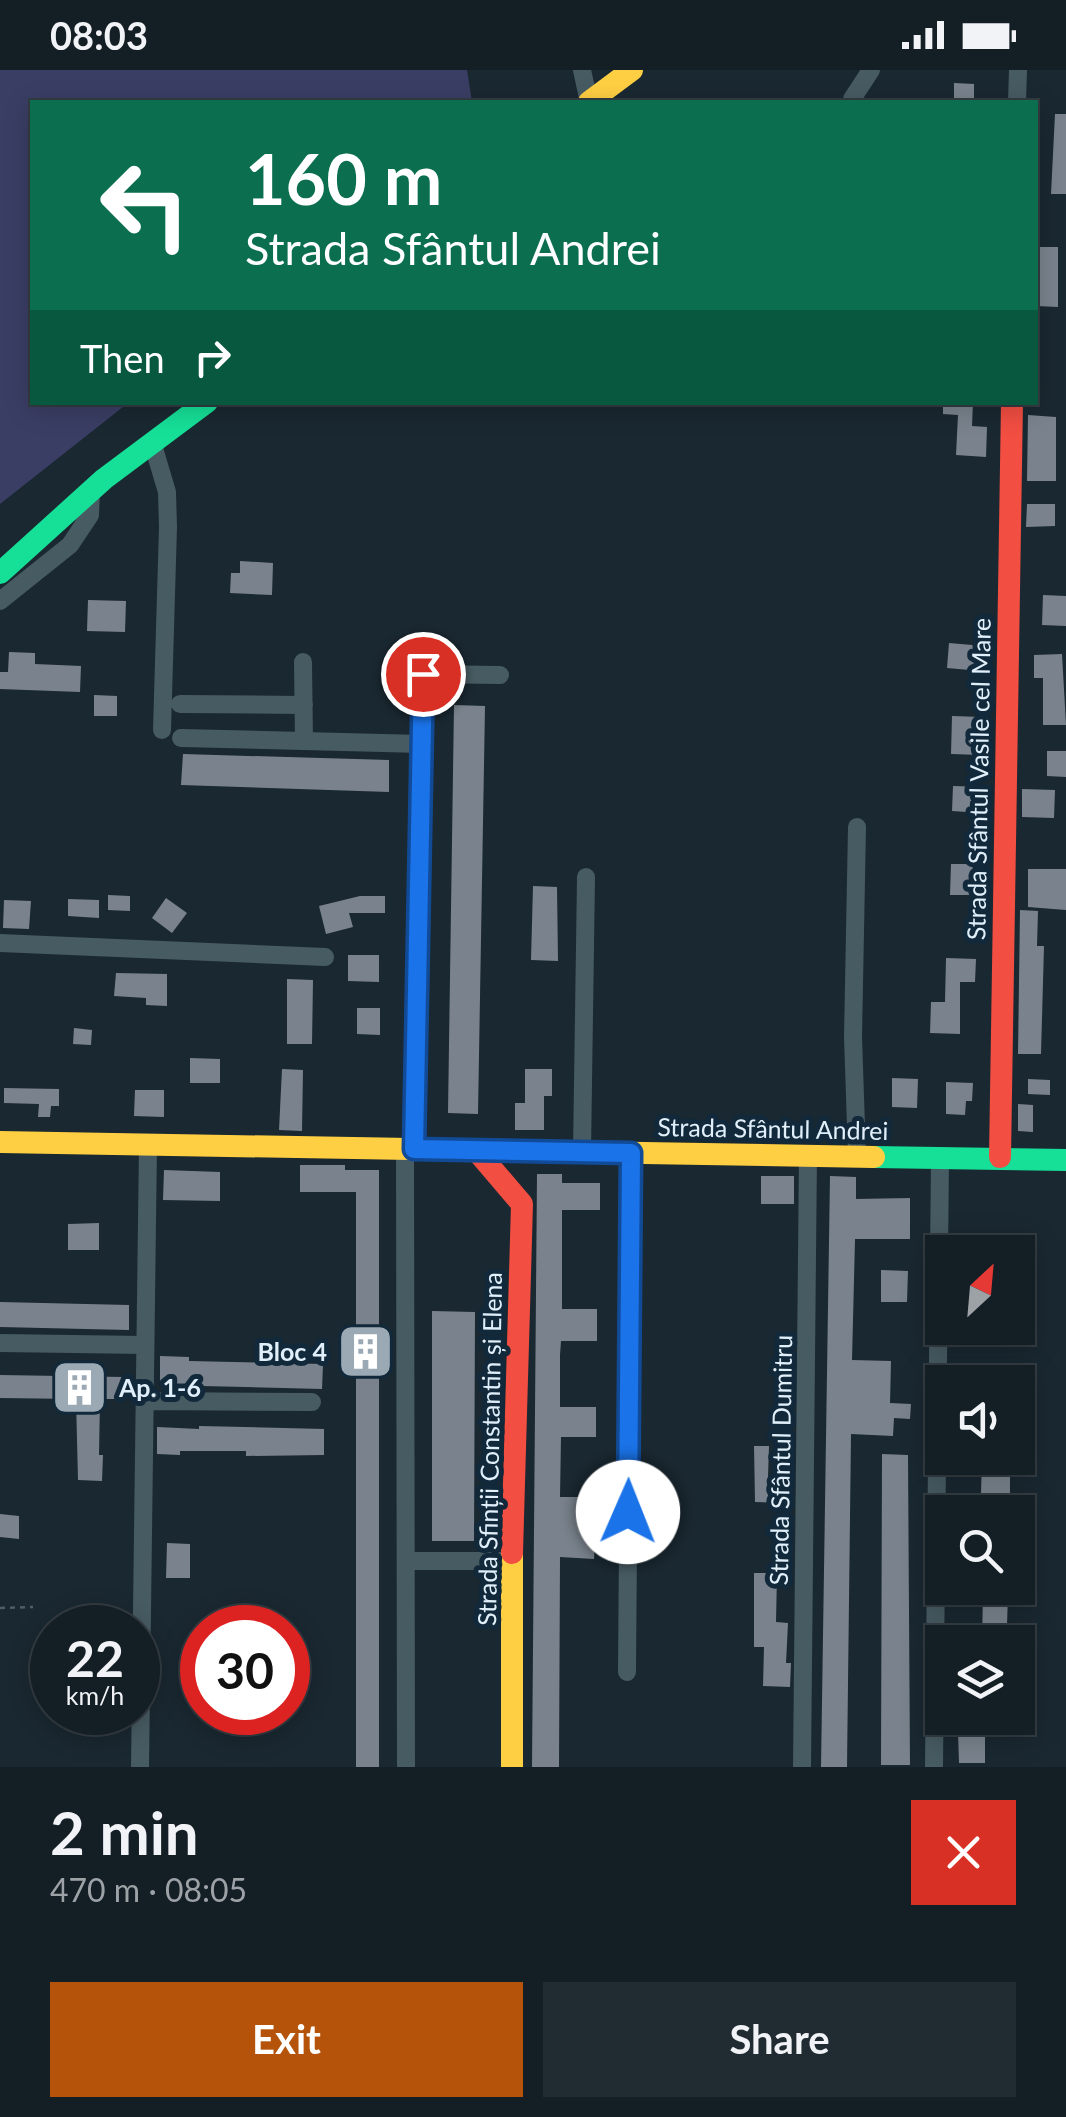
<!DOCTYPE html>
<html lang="en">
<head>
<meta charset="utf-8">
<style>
	:root { --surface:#141e25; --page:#212b32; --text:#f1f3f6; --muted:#9da2a7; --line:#333c42; --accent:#b45309 }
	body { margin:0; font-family:Lato,sans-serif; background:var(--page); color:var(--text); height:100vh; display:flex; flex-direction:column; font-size:38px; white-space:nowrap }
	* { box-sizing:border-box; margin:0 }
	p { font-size:32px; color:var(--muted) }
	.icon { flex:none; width:55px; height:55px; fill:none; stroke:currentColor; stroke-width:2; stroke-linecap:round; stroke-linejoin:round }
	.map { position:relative; height:1697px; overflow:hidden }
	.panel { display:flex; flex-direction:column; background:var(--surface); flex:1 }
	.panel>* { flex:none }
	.top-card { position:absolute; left:30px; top:30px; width:1008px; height:305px; border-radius:0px; box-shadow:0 5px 25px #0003,0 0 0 2px var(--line); background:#0b6e4f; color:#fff; overflow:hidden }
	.needle { width:65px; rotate:26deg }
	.buttons { position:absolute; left:925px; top:1165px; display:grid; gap:20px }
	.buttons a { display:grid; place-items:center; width:110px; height:110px; border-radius:0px; background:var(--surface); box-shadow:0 5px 25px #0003,0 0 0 2px var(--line); font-size:50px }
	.speed { position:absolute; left:30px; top:1535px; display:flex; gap:20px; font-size:50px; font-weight:700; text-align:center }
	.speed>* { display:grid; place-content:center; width:130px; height:130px; border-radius:50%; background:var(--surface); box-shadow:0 5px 25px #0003,0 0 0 2px var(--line); line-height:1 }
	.speed small { font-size:25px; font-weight:400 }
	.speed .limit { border:15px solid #d22; background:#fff; color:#111 }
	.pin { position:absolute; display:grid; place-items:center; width:85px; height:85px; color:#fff; margin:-42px; border:5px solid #fff; border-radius:50%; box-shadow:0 2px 10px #0007 }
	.me { position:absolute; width:110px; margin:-55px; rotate:1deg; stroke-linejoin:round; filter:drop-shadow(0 0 8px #0008) }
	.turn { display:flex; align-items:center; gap:35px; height:210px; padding:0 50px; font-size:45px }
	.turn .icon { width:130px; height:130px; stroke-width:2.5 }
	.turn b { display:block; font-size:70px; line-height:85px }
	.then { display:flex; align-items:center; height:95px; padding:0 50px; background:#0003; gap:20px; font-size:38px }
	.round { display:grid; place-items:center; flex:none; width:105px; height:105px; border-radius:0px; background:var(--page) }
	.headline { display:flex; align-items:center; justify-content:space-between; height:170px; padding:0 50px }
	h1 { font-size:60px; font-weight:700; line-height:75px }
	.primary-button { display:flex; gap:20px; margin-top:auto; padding:20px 50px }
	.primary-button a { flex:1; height:115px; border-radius:0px; background:var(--accent); color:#fff; font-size:40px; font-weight:700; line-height:115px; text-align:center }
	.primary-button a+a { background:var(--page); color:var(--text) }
	.status { display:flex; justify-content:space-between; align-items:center; height:70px; padding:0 50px; background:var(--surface); direction:ltr }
	.status svg { height:28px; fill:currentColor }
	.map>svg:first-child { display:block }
	.green { fill:#3a3e64 }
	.building { fill:#7a838d }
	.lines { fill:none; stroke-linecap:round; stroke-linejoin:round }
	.path { stroke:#4f5e64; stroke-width:2.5; stroke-dasharray:5 5; stroke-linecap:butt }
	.street { stroke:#475b62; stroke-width:18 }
	.fast { stroke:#16e098; stroke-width:22 }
	.slow { stroke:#ffcf43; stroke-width:22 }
	.jam { stroke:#f24e42; stroke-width:22 }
	.route-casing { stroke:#114b97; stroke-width:25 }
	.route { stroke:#1a73e8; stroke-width:18 }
	.labels { text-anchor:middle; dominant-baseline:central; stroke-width:10; stroke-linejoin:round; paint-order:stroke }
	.street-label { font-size:25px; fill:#e0effa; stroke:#11293a }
	.poi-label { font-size:25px; font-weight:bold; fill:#e0effa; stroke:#11293a; text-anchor:end }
</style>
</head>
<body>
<div class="status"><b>08:03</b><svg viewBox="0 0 49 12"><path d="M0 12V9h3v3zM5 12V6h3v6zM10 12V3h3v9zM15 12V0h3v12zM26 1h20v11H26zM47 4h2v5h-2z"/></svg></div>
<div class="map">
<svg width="1066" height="1697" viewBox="0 0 1066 1697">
	<rect width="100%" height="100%" fill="#1a2831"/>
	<path class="green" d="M0,0H467L472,32H32V332L128,333L0,434Z"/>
	<path class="building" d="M954,13L974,14V32H954Z
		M1055,44H1066V124H1051Z
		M1035,177H1058V237L1036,236Z
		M943,332H973L972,356L987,357L986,387L956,385L958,345L943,344Z
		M1028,345L1056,347V411H1027Z
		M1027,434H1055V456L1026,457Z
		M240,491L273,493L272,525L230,523L231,503H240Z
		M1043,525L1066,526V556L1042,555Z
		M88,530L126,531L125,562L87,561Z
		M949,573L984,576L981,601L947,598Z
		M9,582L35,583V594L81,596L80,622L0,619V602H8Z
		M1062,584L1066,655H1043V608H1034V585Z
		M94,625L117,626V646H94Z
		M454,635L485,636L478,1044L448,1043Z
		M952,646L982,647L981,685L951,684Z
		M1047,681H1066V707L1047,706Z
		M183,684L389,690V722L181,715Z
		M953,716L984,717L982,743L952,741Z
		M1022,719L1055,720L1054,748L1022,747Z
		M951,794H973L972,825H950Z
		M1028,799H1066V840L1028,837Z
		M533,816L557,817L558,891L531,890Z
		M108,825L130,826V841L108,840Z
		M360,826H385V843H349L353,857L326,864L319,836Z
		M166,828L187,843L172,863L152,848Z
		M68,829L99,830V848L68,846Z
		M4,830L31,831L29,859L3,858Z
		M1020,840L1038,841L1037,876H1044L1041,984H1018Z
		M348,885H379V912L348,911Z
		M946,888L976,889L975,912H960V964L930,963L931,932H945Z
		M116,903L167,904V936L146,935V928L114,926Z
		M287,909L313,910L312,974H287Z
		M357,938H380V965L357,964Z
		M74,958L92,960L91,975L73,974Z
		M190,988L220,989V1013H190Z
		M282,999L303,1000L302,1061L279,1060Z
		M525,999H552V1026H544V1060H515V1033H525Z
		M892,1008L918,1009L917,1038L892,1037Z
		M1028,1009L1050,1010V1025L1028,1024Z
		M946,1012L973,1013L972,1031H966L965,1045L946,1044Z
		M4,1018L59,1019V1036H51L50,1047H38L39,1034L4,1033Z
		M135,1020H164V1047L134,1046Z
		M1018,1034L1033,1035V1062L1018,1061Z
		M300,1095H345V1100H379V1697H356V1122H300Z
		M164,1100L220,1102V1131L163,1130Z
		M537,1104H562V1113H600V1140H562V1239H597V1271H561L560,1285V1337H596V1367H561L560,1427H588V1470H595L594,1489L560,1487L559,1697H532Z
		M761,1106H794V1134H761Z
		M830,1106L856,1107V1129L910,1128V1169H855L852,1290L891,1291L890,1333L911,1334L910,1349L894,1348L893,1366L851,1364L847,1697H821Z
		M99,1153V1180H68V1154Z
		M881,1200L908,1201L907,1232H881Z
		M0,1232L129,1235V1260L0,1257Z
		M432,1241L475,1242L474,1471H432Z
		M982,1258H1012V1271H982Z
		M160,1286L189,1287V1291L323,1294L322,1319L160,1315Z
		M972,1296L997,1297V1312H972Z
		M0,1305L123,1307V1329H100L99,1385H103L102,1411L78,1410L76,1329L0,1328Z
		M199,1356L324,1359V1385L246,1386V1381H180V1385L157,1384V1357L199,1359Z
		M754,1376H769L768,1407L784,1408L783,1433L755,1432Z
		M882,1384L908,1385L910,1695H881Z
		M982,1388H1010V1424L981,1423Z
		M0,1444L19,1446V1469L0,1467Z
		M167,1473L190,1474V1508H166Z
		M754,1503H777L776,1552L788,1553L786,1593H791L790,1617L763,1616L764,1577H754Z
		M983,1523L1008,1524L1007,1555L996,1554V1572H982Z
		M958,1662H985V1693H959Z"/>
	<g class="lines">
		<path class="path" d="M0,1538L33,1537"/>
		<path class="street" d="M582,0L589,32
			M852,29L871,0
			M1017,32L1018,0
			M153,375L167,422L168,457L162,660
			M0,531L70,475L90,445L91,421
			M303,592L304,671
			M180,634L304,635
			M181,668L422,674
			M0,873L325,887
			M405,1078L406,1697
			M414,1079L423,604L500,605
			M582,1082L586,807
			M857,1086L853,967L857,757
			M0,1273L145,1275
			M143,1331L312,1332
			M406,1491H512
			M627,1602L631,1083
			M140,1697L148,1074
			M802,1697L808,1084
			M934,1697L940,1088"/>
		<path class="fast" d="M0,503L104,409L207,332
			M874,1087L1066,1090"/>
		<path class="slow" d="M589,32L632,0
			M0,1072L874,1087
			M512,1697V1483"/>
		<path class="jam" d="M476,1080L522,1134L512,1483
			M1000,1087L1012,332"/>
	</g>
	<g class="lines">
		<defs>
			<path id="route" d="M423,604L414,1079L631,1083L628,1442"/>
		</defs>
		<use href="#route" class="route-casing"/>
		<use href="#route" class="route"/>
	</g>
	<defs>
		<symbol id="building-square" viewBox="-11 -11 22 22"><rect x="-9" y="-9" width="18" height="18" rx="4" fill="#9ba9b4" stroke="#11293a"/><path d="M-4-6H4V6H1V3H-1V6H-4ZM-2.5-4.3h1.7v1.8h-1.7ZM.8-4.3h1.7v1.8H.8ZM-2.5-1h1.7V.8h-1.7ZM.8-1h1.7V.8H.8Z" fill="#fff"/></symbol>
	</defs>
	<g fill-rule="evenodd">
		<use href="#building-square" x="334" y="1250" width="63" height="63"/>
		<use href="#building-square" x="48" y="1286" width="63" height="63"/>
	</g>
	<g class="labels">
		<g class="street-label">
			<text transform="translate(978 709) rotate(-89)">Strada Sfântul Vasile cel Mare</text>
			<text transform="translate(773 1058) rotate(1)">Strada Sfântul Andrei</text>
			<text transform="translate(489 1379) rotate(-89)">Strada Sfinții Constantin și Elena</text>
			<text transform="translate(780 1390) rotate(-89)">Strada Sfântul Dumitru</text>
		</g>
		<g class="poi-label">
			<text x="327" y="1281">Bloc 4</text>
			<text x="119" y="1317" text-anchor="start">Ap. 1-6</text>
		</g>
	</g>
</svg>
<div class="buttons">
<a><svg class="needle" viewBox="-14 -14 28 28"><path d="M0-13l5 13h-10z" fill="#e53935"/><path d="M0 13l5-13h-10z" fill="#9da2a7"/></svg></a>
<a><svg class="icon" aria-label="sound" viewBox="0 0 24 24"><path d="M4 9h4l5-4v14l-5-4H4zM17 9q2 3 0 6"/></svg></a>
<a><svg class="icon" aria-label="search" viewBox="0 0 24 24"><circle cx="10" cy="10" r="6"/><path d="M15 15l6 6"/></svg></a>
<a><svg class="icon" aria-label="layers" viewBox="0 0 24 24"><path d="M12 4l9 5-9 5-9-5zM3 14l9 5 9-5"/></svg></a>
</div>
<div class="speed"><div>22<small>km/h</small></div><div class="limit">30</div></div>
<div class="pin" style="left:423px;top:604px;background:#d93025"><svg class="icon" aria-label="arrive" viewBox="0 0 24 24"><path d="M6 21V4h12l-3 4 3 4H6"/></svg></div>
<svg class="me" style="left:628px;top:1442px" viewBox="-20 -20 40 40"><circle r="19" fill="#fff"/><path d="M0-13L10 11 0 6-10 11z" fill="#1a73e8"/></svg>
<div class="top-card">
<div class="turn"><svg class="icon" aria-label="left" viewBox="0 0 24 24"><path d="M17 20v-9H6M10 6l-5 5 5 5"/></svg><div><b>160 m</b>Strada Sfântul Andrei</div></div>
<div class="then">Then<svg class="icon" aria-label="right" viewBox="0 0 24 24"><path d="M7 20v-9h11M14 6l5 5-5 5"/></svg></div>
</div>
</div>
<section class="panel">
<div class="headline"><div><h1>2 min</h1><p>470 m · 08:05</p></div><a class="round" style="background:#d93025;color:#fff"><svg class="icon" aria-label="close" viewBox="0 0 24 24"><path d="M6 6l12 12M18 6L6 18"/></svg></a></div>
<div class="primary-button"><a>Exit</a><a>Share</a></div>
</section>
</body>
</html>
